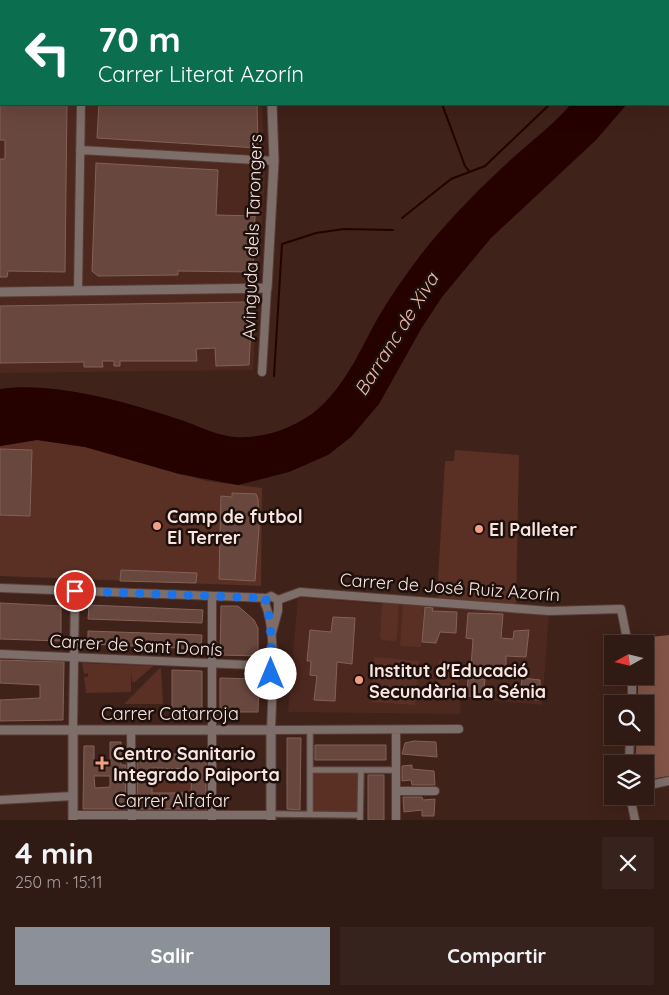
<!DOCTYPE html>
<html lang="es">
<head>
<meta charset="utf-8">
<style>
	:root { --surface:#2f1a14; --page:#37231d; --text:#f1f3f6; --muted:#a7a1a0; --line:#4a3834; --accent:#8c9099 }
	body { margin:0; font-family:Quicksand,sans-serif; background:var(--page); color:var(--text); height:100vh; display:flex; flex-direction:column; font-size:19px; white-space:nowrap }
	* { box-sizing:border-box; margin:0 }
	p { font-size:16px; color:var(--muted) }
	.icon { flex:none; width:28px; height:28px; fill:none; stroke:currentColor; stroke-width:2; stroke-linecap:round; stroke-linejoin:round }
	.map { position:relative; height:820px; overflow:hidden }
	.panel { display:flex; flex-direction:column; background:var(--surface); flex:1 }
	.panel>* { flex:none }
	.top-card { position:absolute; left:0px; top:0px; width:670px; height:105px; box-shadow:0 5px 20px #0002,0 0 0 1px var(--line); background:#0b6e4f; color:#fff; overflow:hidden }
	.needle { width:32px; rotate:262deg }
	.tools { position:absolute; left:604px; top:635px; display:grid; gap:10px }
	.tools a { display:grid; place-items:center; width:50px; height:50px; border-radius:0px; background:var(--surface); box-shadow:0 5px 20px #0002,0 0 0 1px var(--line); font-size:25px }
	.pin { position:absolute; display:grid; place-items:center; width:42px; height:42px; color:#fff; margin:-21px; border:2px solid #fff; border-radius:50%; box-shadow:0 1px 5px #0007 }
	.me { position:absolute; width:55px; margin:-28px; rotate:0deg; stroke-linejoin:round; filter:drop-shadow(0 0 4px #0008) }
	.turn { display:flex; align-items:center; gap:18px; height:105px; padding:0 15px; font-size:22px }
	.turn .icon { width:65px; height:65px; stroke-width:2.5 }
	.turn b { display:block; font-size:35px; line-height:42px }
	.round { display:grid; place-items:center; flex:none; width:52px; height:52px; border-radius:0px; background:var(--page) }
	.overview { display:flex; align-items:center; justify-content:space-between; height:85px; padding:0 15px }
	h1 { font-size:30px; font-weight:700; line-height:38px }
	.action { display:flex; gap:10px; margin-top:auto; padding:10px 15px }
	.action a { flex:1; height:58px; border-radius:0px; background:var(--accent); color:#fff; font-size:20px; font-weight:700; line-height:58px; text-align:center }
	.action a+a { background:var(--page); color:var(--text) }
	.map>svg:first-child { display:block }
	.built { fill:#4d281e }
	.green { fill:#5b3024 }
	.forest { fill:#825447 }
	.water { fill:#250200 }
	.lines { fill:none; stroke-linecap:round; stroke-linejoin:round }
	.stream { stroke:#250200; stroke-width:2 }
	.building { fill:#68473e; stroke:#846157; fill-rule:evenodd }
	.pedestrian-casing { stroke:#593d36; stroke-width:8 }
	.minor-casing { stroke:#593d36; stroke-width:10 }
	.tertiary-casing { stroke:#593d36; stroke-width:11 }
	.pedestrian { stroke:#7e6e69; stroke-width:5.5 }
	.minor { stroke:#7e6e69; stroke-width:8 }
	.tertiary { stroke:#7e6e69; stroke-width:9 }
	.route { stroke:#1a73e8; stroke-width:9; stroke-dasharray:0 16.2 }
	.poi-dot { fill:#f49e86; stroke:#1d100c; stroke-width:2 }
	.labels { text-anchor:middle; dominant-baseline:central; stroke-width:5; stroke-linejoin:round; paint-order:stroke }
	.street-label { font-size:18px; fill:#fae6e0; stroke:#1d100c }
	.poi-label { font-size:18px; font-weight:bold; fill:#fae6e0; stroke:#1d100c; text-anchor:start }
	.water-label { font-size:19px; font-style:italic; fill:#f7b9a7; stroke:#1d100c }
</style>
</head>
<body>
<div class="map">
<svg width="669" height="820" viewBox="0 0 669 820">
	<rect width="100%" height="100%" fill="#3f221a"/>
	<path class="built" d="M0,0H257L1,1V104H262L265,175L253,370L0,373Z
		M298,597L379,604L380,600L549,614L542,705L461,698L460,714L288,712Z"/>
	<path class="green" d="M37,440L85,447L207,481L262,488L261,586L0,576V446Z
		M455,450L519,455L516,603L510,605L442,600L437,596L445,461H454Z
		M385,603L399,604L397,639L394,641L382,640L380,637L382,605Z
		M403,603L424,605L421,647L400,646Z
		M374,657L419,661L415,705L371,702Z
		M439,660L460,662L457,692L437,690Z
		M82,663L153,666L135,682H132L131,670V692L86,693L84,677H88V673L84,674Z
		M161,667L163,704H124Z
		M312,771H359V813H312Z
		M137,773H191V793H144V790H152V777H136Z"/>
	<path class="forest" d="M669,635V776L645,780V764H635L637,736H645V704H638V676H645V644H635L634,639Z"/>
	<path class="water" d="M571,104H627L596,140L491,238L442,297L421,329L379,404L351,437L328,455L289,472L238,485L179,474L85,447L37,440L0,446V389C53,381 127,402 178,419C200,426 211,434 235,437C264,439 298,427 319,408C347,383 361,348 379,316C394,291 412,265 431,242C457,211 486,182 516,155C534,139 555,123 571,104Z"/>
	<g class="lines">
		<path class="stream" d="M417,0V1
			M631,1L632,0
			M442,104L465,166L469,171
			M402,218L451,179L485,166L550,104
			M274,376L282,244L316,233L344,229L393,230"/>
	</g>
	<path class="building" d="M0,104H67L65,272L8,271L7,277H0V159H5V140H0Z
		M99,104H257L258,148L97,138Z
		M96,163L218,170L216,215L255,216L253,272L178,271V275L98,276L92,271Z
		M247,302L252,308L249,365L216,366L215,348L196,349L197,361H120V366H114V361H102L103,367H84V362L0,363V306Z
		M0,449L32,450L30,516L0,515Z
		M232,493L256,494L258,499L259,528L255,581L219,579L221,496L232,497Z
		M121,570L197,573L196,583L120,581Z
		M0,603L61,606V641L0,639Z
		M89,605L203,610L202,623L88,619Z
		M221,606H238L254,620L258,628V656L220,655Z
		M425,607L433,608L432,611L457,612L456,633L440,632L436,643L422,642Z
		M468,613L503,614L501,638L513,639L514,631L529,630L526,657L506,656V670L471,667L473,639L466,638Z
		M333,617L355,618L352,664L337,662L335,701L314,700L317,676L310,675L311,661H307L310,630L331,632Z
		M88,631L202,635L201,649L88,644Z
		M0,660L64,662L63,720L0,721V700L40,698V685L0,683Z
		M172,670L202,671V717H172Z
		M220,678L259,679L258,712H220Z
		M522,678L540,680V700L520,699Z
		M468,679H485L483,697L467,696Z
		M287,738H301L300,810L287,809Z
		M414,741L436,742L437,757L402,754L405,743Z
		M110,742H121V765H126L125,809H83L84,746H94V761H110ZM94,776H110V787L95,788Z
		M315,745H386V760H315Z
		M137,754H206V809H138ZM152,768L192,769L191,793H152Z
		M412,765V769L434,771L435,785H412L411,780L402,781V766Z
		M368,775H384V820H368Z
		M403,797H422L423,800L435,799L434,816H422V810L404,812Z"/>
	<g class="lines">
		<defs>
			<path id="pedestrian" d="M310,770H396
				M277,814L360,815
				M310,814V730
				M360,820L361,770"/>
			<path id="minor" d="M80,150L274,161
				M78,291L81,104
				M262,372L267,288
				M0,588L267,598L271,596L278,600
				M212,596V820
				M267,598L265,604C277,629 272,699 271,730L459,729
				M278,600L300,592L549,611L621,609L628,644
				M272,633L278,611V600
				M0,654L271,666
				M632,676V704
				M73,730L75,591
				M131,730L132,820
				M396,730V820
				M629,764L630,736
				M645,786L669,781
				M396,791H435
				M630,796L635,820
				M0,800L73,796
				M73,815H271"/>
			<path id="tertiary" d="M265,0V1
				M0,39H1
				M0,292L267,288L274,161L272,104
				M0,730H271V820
				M73,730V820"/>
		</defs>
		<use href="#pedestrian" class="pedestrian-casing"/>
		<use href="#minor" class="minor-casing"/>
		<use href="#tertiary" class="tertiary-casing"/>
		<use href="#pedestrian" class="pedestrian"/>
		<use href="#minor" class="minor"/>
		<use href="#tertiary" class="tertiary"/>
	</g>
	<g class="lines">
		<path class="route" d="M75,591L267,598L265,602L268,609L271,635V674"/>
	</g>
	<g class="poi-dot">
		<circle cx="157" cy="526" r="5"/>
		<circle cx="479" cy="529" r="5"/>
		<circle cx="359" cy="680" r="5"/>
		<path d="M99.5 755.5h5v5h5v5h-5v5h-5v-5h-5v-5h5z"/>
	</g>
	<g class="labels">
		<g class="street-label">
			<text transform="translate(252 237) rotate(-88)">Avinguda dels Tarongers</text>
			<text transform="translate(450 587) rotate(4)">Carrer de José Ruiz Azorín</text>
			<text transform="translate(136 645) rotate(3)">Carrer de Sant Donís</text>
			<text x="170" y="713">Carrer Catarroja</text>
			<text x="172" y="800">Carrer Alfafar</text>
		</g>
		<g class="poi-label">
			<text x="167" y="516">Camp de futbol<tspan x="167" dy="21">El Terrer</tspan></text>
			<text x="489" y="529">El Palleter</text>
			<text x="369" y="670">Institut d'Educació<tspan x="369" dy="21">Secundària La Sénia</tspan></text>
			<text x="113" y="753">Centro Sanitario<tspan x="113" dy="21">Integrado Paiporta</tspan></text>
		</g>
		<g class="water-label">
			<text transform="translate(396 334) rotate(-58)">Barranc de Xiva</text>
		</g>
	</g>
</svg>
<div class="tools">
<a><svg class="needle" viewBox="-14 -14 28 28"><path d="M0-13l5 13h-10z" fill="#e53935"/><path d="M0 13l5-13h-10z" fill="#a7a1a0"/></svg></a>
<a><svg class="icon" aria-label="search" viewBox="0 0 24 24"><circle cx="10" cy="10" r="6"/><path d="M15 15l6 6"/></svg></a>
<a><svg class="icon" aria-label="layers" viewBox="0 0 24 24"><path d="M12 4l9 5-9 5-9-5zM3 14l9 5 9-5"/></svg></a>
</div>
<div class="pin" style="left:75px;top:591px;background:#d93025"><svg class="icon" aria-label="arrive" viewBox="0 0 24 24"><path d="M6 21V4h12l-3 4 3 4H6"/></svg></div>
<svg class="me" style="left:271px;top:674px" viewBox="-20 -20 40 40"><circle r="19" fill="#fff"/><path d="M0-13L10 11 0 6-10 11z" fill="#1a73e8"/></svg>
<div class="top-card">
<div class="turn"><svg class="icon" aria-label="left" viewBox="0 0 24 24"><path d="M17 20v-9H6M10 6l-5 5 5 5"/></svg><div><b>70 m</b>Carrer Literat Azorín</div></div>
</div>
</div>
<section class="panel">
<div class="overview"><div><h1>4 min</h1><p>250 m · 15:11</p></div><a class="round"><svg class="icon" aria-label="close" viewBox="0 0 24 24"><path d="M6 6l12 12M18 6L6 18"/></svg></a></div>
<div class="action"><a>Salir</a><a>Compartir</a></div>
</section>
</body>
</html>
